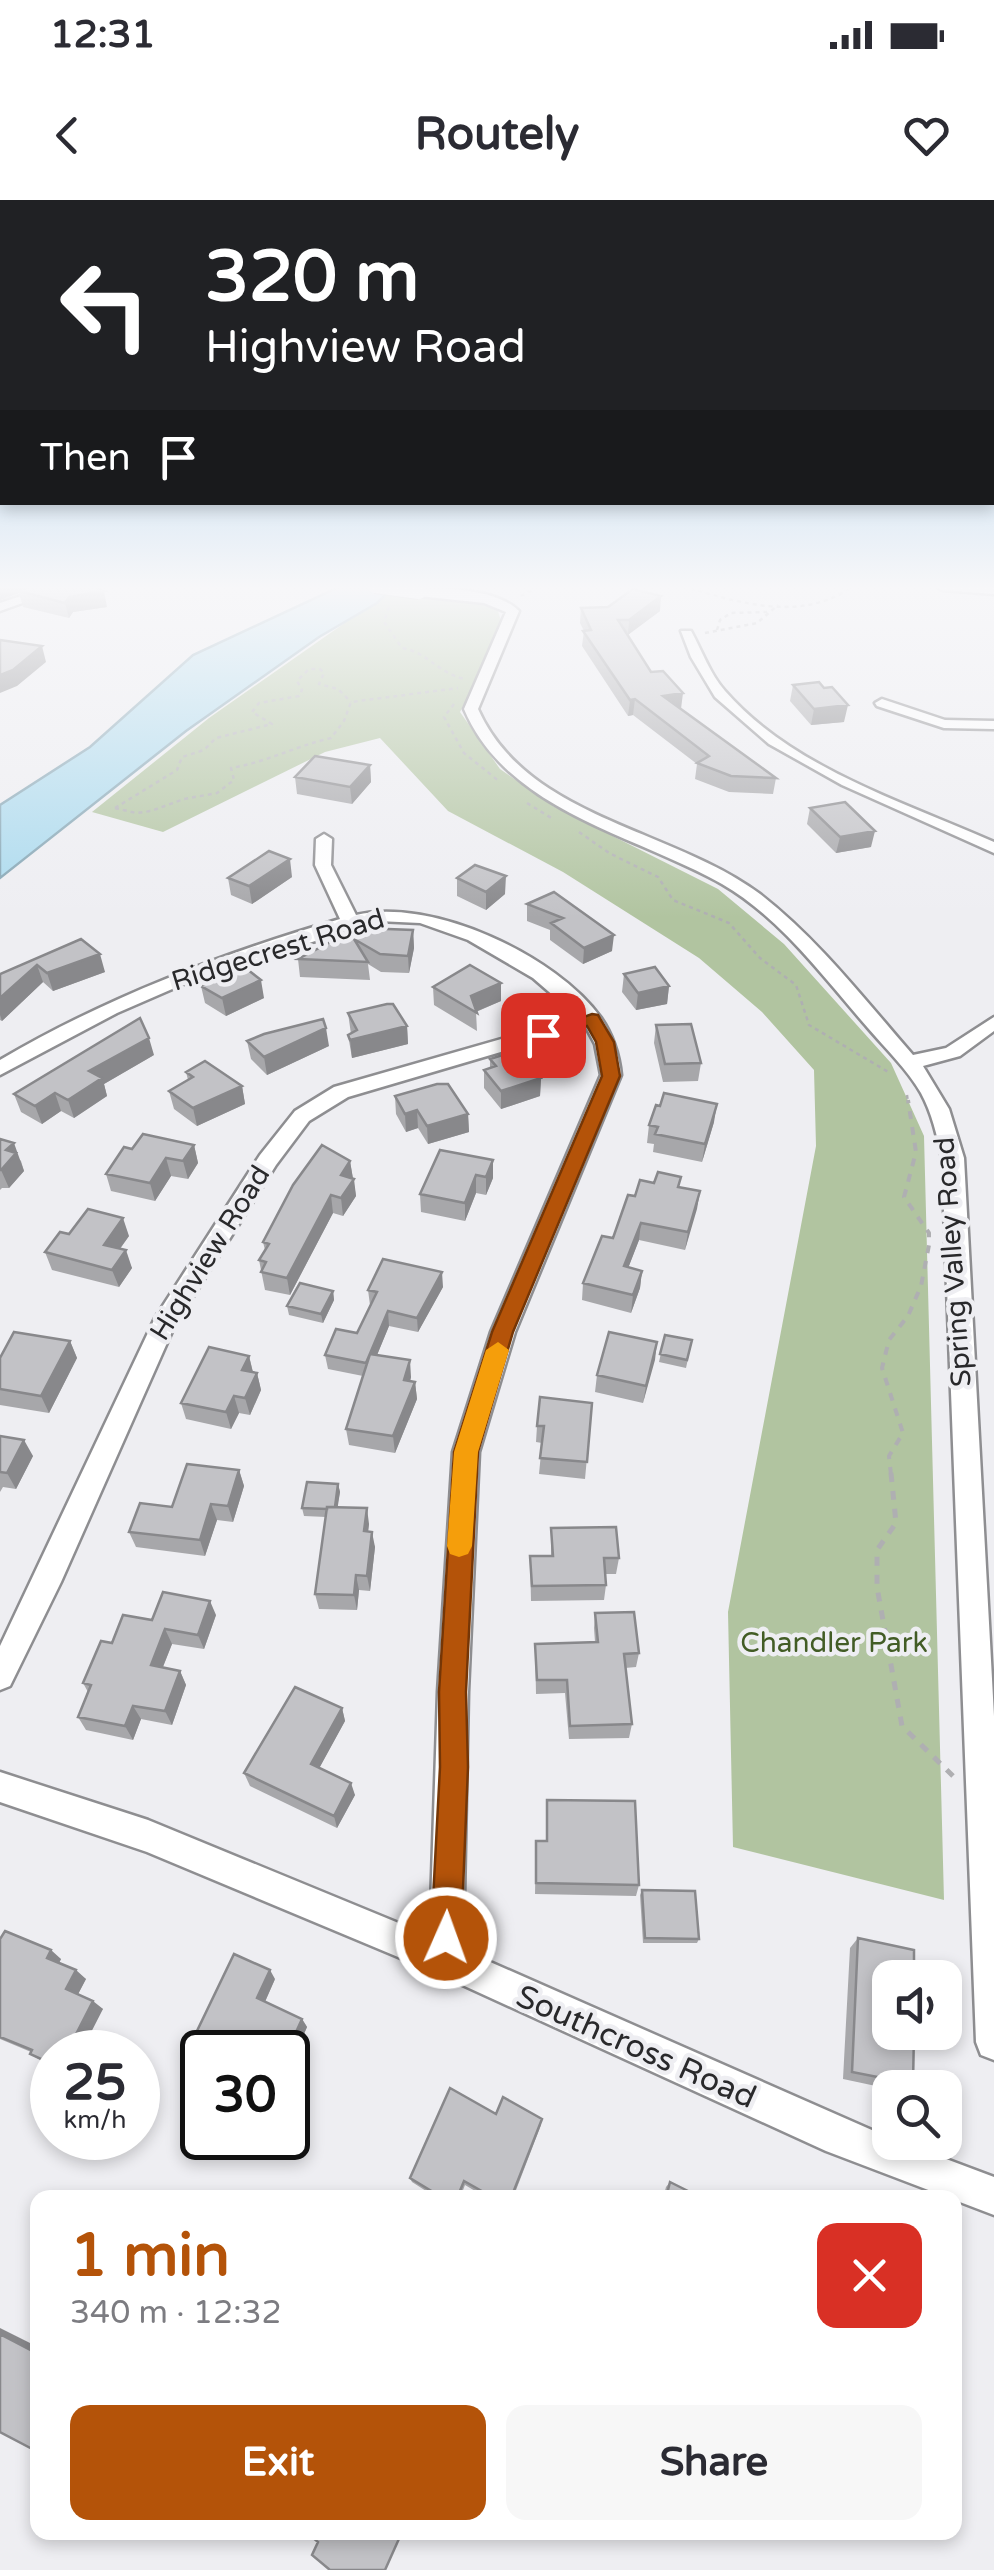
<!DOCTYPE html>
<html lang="en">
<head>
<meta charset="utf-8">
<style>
	:root { --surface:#fff; --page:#f7f7f7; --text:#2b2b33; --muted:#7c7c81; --accent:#b45309 }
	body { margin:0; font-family:"Varela Round",sans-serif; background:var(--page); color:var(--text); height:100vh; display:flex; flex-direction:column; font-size:38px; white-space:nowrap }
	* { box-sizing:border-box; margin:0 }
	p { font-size:32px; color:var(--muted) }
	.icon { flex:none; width:55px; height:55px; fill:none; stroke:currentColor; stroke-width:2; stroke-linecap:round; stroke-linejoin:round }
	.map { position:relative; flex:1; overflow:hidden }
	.sheet { position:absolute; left:30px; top:1990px; width:932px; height:350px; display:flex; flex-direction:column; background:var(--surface); border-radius:20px; box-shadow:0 5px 15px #0003 }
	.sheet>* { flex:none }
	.banner { position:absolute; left:0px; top:0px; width:995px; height:305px; box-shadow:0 5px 15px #0003; background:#202124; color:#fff; overflow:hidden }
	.controls { position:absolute; left:872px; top:1760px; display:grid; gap:20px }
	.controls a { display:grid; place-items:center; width:90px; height:90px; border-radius:20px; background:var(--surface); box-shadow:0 5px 15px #0003; font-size:50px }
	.speed { position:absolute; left:30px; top:1830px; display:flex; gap:20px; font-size:50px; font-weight:700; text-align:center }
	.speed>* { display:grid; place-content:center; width:130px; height:130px; border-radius:50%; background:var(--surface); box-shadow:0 5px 15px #0003; line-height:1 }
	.speed small { font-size:25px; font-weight:400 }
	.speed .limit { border:5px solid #111; border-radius:15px; background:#fff; color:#111 }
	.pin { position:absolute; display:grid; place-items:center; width:85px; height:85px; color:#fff; margin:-42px; border-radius:20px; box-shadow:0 5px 15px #0006 }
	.me { position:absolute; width:110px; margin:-55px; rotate:2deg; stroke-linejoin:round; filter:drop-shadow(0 0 8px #0008) }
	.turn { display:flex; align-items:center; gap:35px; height:210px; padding:0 40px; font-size:45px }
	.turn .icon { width:130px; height:130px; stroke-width:2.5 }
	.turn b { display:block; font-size:70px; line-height:85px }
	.then { display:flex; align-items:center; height:95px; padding:0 40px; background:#0003; gap:20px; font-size:38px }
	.round { display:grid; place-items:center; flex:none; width:105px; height:105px; border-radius:20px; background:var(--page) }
	.summary { display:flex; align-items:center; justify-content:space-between; height:170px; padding:0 40px }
	h1 { font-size:60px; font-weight:700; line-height:75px; color:var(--accent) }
	.cta { display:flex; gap:20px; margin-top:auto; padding:20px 40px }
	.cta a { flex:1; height:115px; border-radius:20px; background:var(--accent); color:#fff; font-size:40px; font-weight:700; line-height:115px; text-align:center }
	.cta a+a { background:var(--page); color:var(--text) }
	.status { display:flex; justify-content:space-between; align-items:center; height:70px; padding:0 50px; background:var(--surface); direction:ltr }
	.status svg { height:28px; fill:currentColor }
	header { display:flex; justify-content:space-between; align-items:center; height:130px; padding:0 40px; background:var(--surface); font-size:45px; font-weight:700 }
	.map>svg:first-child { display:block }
	.green { fill:#b1c4a0 }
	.water { fill:#abdaee; stroke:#84a5b4; stroke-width:2.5 }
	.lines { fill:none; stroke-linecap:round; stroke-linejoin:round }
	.minor-casing { stroke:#8e8e91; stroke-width:5 }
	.path-far2 { stroke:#afafb2; stroke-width:2.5; stroke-dasharray:4 4; stroke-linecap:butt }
	.path-far1 { stroke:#afafb2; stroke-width:4; stroke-dasharray:8 8; stroke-linecap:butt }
	.path { stroke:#afafb2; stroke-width:5; stroke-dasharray:9 9; stroke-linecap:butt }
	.minor { fill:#fff; fill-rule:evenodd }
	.minor-bridge-casing { stroke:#8e8e91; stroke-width:16; stroke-linecap:butt }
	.minor-bridge { stroke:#fff; stroke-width:14 }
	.wall { fill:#a7a7aa }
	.shaded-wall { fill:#88888b }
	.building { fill:#c2c2c6; stroke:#88888b; stroke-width:2.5 }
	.route { fill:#b45309; stroke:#753606; stroke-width:2.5 }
	.slow { fill:#f59e0b }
	.labels { text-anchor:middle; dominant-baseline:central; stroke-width:9; stroke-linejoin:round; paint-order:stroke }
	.street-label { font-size:28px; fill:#29292b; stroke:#eeeef2 }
	.park-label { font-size:28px; fill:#425c25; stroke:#eeeef2 }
	.near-street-label { font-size:32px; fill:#29292b; stroke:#eeeef2 }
</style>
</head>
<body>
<div class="status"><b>12:31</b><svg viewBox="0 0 49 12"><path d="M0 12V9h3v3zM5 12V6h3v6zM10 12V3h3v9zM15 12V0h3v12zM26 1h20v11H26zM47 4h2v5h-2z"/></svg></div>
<header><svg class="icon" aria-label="back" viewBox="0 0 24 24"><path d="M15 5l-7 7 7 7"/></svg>Routely<svg class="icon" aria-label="heart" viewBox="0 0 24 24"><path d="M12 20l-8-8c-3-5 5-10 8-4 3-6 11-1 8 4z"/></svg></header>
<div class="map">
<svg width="994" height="2370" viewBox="0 0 994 2370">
	<rect width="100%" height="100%" fill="#eeeef2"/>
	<path class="green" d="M389,392L479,402L497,408L503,427L460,512L500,569L553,606L718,689L784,744L891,863L924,936L944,1700L733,1647L728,1412L816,946L814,870L762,812L699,758L563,672L448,611L380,538L325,552L163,632L92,612L209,518Z"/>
	<path class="water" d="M341,386H394L377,403L319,437L186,531L0,678V605L90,547L193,455Z"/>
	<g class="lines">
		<defs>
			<path id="minor" d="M51,386H70L0,411V403Z
				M936,386H994V394L942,390Z
				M415,389C444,387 497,389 519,411L478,509C527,619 672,628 760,694C818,739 865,800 913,855L946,848L994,817V831L960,856L923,866L949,909L964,958L994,1516V1860L981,1855L976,1842L942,958C937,936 932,913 921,893C907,869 886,849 868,828C824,778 781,718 722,684C633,634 507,611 464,509L506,412L484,403L419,396L413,392Z
				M681,431H691C702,451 710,474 725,491C792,568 904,602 994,642V653L842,585L769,544L715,497L691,457Z
				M882,499L945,520L994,521V529L944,528L877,506L875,503Z
				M324,634L332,639L331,665L356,715C432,697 557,756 601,818C612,834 619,855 621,875L515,1132L479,1252L468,1492L463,1750L890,1938V1942H901L994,1977V2015L826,1951L434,1772L147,1652L0,1602V1572L148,1620L430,1736L438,1492L453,1252L491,1132L601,875L595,844L586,827L348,897L309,921L276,965L174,1127L61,1382L10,1486L0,1490V1446L155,1118L260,955L295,911L334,887L578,817L533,778L468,740L420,723L378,721L193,780L117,813L0,875V860C107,797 221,754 340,719L315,665L316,639Z"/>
		</defs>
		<use href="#minor" class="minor-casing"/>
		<path class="path-far2" d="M683,386C739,403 802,423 853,386
			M521,396L539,386
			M389,407L384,422L402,448C427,452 437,472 464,479
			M717,430L720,420L731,413L767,412
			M705,433L757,423L778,405
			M454,504L444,517L464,553L500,582
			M527,603L553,619
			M115,608L136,613L151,611L184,599L217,593L234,580L231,568C267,562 296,546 331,538L344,521L351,502L458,488
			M115,608L177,570L182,557L204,550L216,538L272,524L252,512L259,503L299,496L302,490L297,481L309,469H320L324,473L319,484L338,489L351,502
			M579,632L609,653L658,677L673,700L729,723L760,758L796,785L809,825L890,873
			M907,895L908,903"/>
		<path class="path-far1" d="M891,1275L889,1256L903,1233L882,1168L889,1140L908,1116L921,1086L929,1045V1033L904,997L916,952L908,900"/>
		<path class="path" d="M891,1273L896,1323L877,1350V1387L902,1526L953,1576"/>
		<use href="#minor" class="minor"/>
		<defs>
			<path id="minor-bridge" d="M375,386L419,392"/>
		</defs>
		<use href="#minor-bridge" class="minor-bridge-casing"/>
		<use href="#minor-bridge" class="minor-bridge"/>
	</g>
	<path class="wall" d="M0,386L107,407L73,412L69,418L23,407L19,393L0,400Z
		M581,408L660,411L627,435L651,472L681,509L776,578L773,594L729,592L695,579L697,564L633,515L628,516L582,446L584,431L580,423Z
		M793,485L844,522L811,525L790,501Z
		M370,565L371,582L352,604L297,594L295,577Z
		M810,608L871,647L836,653L807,624Z
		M292,677L252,704L231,695L228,678Z
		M457,678L505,694L486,710L457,696Z
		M554,692L612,751L583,764L550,740V730L527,721V704Z
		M334,727L413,730L414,748L409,773L381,772L368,764L370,780L300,777L298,759L336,739Z
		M81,739L105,772L53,791L43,782L2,821L0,820V774Z
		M624,774L669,786L667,804L636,810L622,792Z
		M501,783V801L476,812L477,831L434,805L433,787Z
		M201,786L264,798L226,816L205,803Z
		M348,813L407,826L408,844L352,858L348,835L351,834Z
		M656,825L701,863L698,881L663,882L654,843Z
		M247,841L329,846L267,875L251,859Z
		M154,855L104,884L107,896L74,918L61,911L42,924L21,912L14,894Z
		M490,859L541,878L540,896L501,909L484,888V870L490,868Z
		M186,872L242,886L245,904L197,926L174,909L169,891L188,880Z
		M395,896L468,914L469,932L428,944L418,928L406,932L396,914Z
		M714,922L702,962L653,952L654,944L647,943L649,925Z
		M0,939L21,961L24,971L9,988H2L0,990Z
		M194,945L198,963L188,979L171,976L155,1001L111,991L106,974Z
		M440,950L493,978L486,995L476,993L465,1021L421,1012L420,994Z
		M350,961L356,996L343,1016L333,1013L290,1095L265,1090L259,1060L265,1050L263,1042Z
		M679,987L700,991L685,1050L639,1040L628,1068L642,1071L640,1088L631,1113L582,1100L583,1083L613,1038L635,996Z
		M129,1036L120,1049L132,1068L119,1087L52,1070L45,1052Z
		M443,1087L418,1132L389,1126L377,1155L411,1177L410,1181L415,1182L417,1199L395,1253L349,1245L346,1229L363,1176L328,1169L325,1155L357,1133L370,1105L368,1090Z
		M333,1091L334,1100L323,1123L289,1115L287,1106Z
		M665,1135L692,1140L686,1168L659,1162Z
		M70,1141L77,1158L49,1213L0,1205V1158Z
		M657,1142L643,1203L595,1192L597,1175Z
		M249,1156L253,1172L257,1173L261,1190L250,1215L239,1213L231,1229L186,1219L181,1203Z
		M592,1203L585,1279L539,1274L542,1243L536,1242L537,1226Z
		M0,1236L33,1256L16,1289L3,1287L0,1292Z
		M239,1270L244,1286L233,1322L217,1320L205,1356L136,1347L129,1332Z
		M338,1284L340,1292L337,1307L369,1324L368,1332L375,1347L370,1391L359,1390L357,1410L319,1409L315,1394L326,1317L304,1316L302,1308Z
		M551,1328L619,1358L616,1374H605L606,1385L604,1400L531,1401L530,1356H551Z
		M595,1413L639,1453L636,1467L625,1468L632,1524L629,1538L569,1539L565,1493L536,1494L535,1444L595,1442L594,1428Z
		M216,1415L204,1449L172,1444L163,1467L180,1471L186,1485L172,1525L141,1519L133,1540L86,1530L78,1517L88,1492L83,1483L112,1443L152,1420Z
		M342,1508L345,1521L319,1568L355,1595L337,1628L250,1586L244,1573Z
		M547,1600L639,1685L636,1696L535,1694L536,1641H546Z
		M642,1690L699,1739L697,1743H643L640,1695Z
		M858,1738L913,1884L908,1888L890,1889L843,1879L850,1748Z
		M0,1739L61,1759L59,1763L86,1779L78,1794L103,1809L52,1852V1867L30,1854L31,1852L0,1839Z
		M275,1779L265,1802L302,1819L307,1827L288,1870V1852H202V1872L191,1867L183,1860Z
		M496,1914L541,1925L513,1998H487L465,1985L460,1998H437L412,1982L410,1978Z
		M670,1982L702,1998H663L666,1987Z"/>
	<path class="shaded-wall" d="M0,386H39L19,391V393L0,400Z
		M104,391L107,407L73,412L69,418L65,403L69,397Z
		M661,396L660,411L628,435L629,420Z
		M42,446L46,462L17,486L0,493V475Z
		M683,493L681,509L663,496Z
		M635,499L633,515L628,516L630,500Z
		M848,505L844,522L811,525L814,509Z
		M370,565L371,582L352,604L350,587Z
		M875,631L871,647L836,653L840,637Z
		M290,659L292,677L252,704L249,686Z
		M506,676L505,694L486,710V692Z
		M413,730L414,748L409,773L408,756Z
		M614,735L612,751L583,764L584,748Z
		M100,754L105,772L53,791L47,773Z
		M37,765L43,782L2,821L0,815V798Z
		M261,780L264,798L226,816L222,798Z
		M501,783V801L475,812L471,796Z
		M669,786L667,804L636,810L638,793Z
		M407,826L408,844L352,858L350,840Z
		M326,828L329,846L267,875L264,857Z
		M149,838L154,855L104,884L107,896L74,918L68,900L89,871Z
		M541,878L540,896L501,909V891Z
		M242,886L245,904L197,926L193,908Z
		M55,893L61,911L42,924L35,906Z
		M717,904L714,922L702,962L705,944Z
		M417,910L418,928L406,932L405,914Z
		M468,914L469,932L428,944L427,926Z
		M14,943L24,971L9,988L1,970L6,950Z
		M194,945L198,963L188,979L183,961Z
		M166,958L171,976L155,1001L150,983Z
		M493,960V978L486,995V977Z
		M350,961L353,979L341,975Z
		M476,975V993L465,1021V1003Z
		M354,979L356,996L343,1016L341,998Z
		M700,991L697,1009L685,1050L688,1032Z
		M331,995L333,1013L290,1095L287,1078Z
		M123,1018L129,1036L110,1062L104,1045Z
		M641,1023L639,1040L622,1084L624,1066Z
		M126,1050L132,1068L119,1087L112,1070Z
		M642,1071L640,1088L631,1113L633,1095Z
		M442,1072L443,1087L418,1132L417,1118Z
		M333,1091L334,1100L323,1123L321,1114Z
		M388,1111L389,1126L368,1177L366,1163Z
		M70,1141L77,1158L49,1213L41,1196Z
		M657,1142L655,1160L643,1203L646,1186Z
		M249,1156L253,1173L242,1170Z
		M410,1160L411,1177L406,1197L404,1180Z
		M257,1173L261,1190L250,1215L245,1198Z
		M415,1182L417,1199L395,1253L393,1236Z
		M234,1196L239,1213L231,1229L226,1212Z
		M24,1240L33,1256L16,1289L7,1273Z
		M239,1270L244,1286L233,1322L228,1306Z
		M338,1284L340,1292L336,1318L334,1310Z
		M211,1304L217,1320L205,1356L200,1340Z
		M367,1308L369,1324L366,1347L364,1331Z
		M372,1332L375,1347L370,1391L367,1376Z
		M356,1375L359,1390L357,1410L354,1395Z
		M210,1401L216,1415L204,1449L198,1435Z
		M165,1429L172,1444L158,1479L151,1465Z
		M180,1471L186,1485L172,1525L165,1511Z
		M133,1506L141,1519L133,1540L125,1526Z
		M342,1508L345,1521L315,1576L311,1564Z
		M351,1583L355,1595L337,1628L334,1616Z
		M51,1750L61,1759L57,1767L47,1758Z
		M76,1770L86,1779L76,1798L66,1789Z
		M270,1770L275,1779L263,1806L257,1798Z
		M93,1801L103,1809L81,1852H67Z
		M302,1819L307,1827L288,1870V1852Z
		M0,2128L38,2147V2154L0,2134Z"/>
	<path class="building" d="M32,386H94L104,391L69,397L65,403L19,391Z
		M633,389L661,396L629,420H618L651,472L663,471L683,493L663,496L776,578L731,576L697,563L709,556L635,499L630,500L583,431L591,430L581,408L608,407Z
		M0,440L42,446L13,470L0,475Z
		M819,482L824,488L832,487L848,505L814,509L793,485Z
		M315,556L370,565L350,587L295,577Z
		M845,602L875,631L840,637L810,608Z
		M269,651L290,659L249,686L228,678Z
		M475,665L506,676L486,692L457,678Z
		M554,692L614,735L584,748L551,723L563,718L527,704Z
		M334,727L413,730L408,756L380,754L354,739L368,762L298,759L346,734Z
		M81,739L100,754L47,773L37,765L0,798V774Z
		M470,765L501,783L471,796L477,813L433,787Z
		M243,766L261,780L222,798L201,786Z
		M655,767L669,786L638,793L624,774Z
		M387,804H393L407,826L350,840L348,835L357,830L348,813Z
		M140,818L149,838L89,871L102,878L68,900L55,893L35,906L14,894Z
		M323,819L326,828L264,857L247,841L264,834Z
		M691,824L701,863L665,864L656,825Z
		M518,850L541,878L501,891L484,870L496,866L490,859Z
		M205,861L242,886L193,908L169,891L193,877L186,872Z
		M437,884H448L468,914L427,926L417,910L405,914L395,896Z
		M664,893L717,904L705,944L655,934L658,927L649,925L656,905L660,906Z
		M143,934L194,945L183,961L166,958L150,983L106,974L124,947L132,949Z
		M0,939L14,943L6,950L16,953L1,970H0Z
		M322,945L350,961L341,975L354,979L341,998L331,995L287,1078L261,1072L266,1062L259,1060L269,1044L263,1042L293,985Z
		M440,950L493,960L486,977L476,975L465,1003L420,994Z
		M658,972L681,977L678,987L700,991L688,1032L641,1023L624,1066L642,1071L633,1095L583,1083L602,1036L613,1038L628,995L635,996L640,980L654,983Z
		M88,1009L123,1018L104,1045L126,1050L112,1070L45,1052L60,1032L69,1034Z
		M383,1059L442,1072L417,1118L388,1111L366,1163L325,1155L336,1129L357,1133L377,1092L368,1090Z
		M300,1083L333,1091L321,1114L287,1106Z
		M14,1132L70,1141L41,1196L0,1189V1158Z
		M609,1132L657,1142L646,1186L597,1175Z
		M665,1135L692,1140L687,1160L660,1154Z
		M209,1147L249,1156L242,1170L257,1173L245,1198L234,1196L226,1212L181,1203Z
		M370,1154L410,1160L404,1180L415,1182L393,1236L346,1229Z
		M540,1197L592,1203L587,1262L540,1258L544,1226H537Z
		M0,1236L24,1240L7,1273L0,1272Z
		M187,1264L239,1270L228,1306L211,1304L200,1340L129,1332L140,1303L172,1307Z
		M307,1282L338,1284L335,1307H327V1309L302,1308Z
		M327,1307L367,1308L364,1331L372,1332L367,1376L356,1375L354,1395L315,1394Z
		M616,1327L619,1358H604L606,1385L532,1386L530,1356H553L551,1328Z
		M163,1392L210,1401L198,1435L165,1429L151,1465L180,1471L165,1511L133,1506L125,1526L78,1517L91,1485L83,1483L101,1441L112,1443L123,1415L152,1420Z
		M634,1412L639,1453L624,1454L632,1524L570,1526L567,1480H537L535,1444L598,1442L595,1413Z
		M295,1487L342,1508L311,1564L351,1583L334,1616L244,1573Z
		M547,1600L635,1601L639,1685L536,1683V1641H547Z
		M642,1690L695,1691L699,1739L645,1738Z
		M5,1731L51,1750L47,1758L76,1770L66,1789L93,1801L67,1852H52V1864L30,1854L32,1850L0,1837V1739Z
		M858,1738L914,1750V1778H890V1832H914L913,1884L852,1872Z
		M234,1754L270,1770L257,1798L302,1819L287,1852H202V1869L183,1860Z
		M450,1888L496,1914L503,1897L542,1919L511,1998H494L464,1981L457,1998H443L410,1978Z
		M670,1982L702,1998H666Z
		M0,2134L38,2154V2252L0,2232Z
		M306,2332H402L385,2370H330L312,2355L318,2342Z"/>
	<linearGradient id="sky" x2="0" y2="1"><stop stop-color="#8fc3ea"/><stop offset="0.54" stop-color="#f7f7f9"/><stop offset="1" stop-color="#f7f7f9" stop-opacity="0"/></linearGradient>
	<rect width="994" height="718" fill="url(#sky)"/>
	<path class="route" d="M592,814L598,815L614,842L620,876L513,1132L478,1252L466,1492L468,1567L461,1738L457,1749L446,1754L435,1749L431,1738L440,1567L439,1492L454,1252L492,1132L602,876L596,842L587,826L543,840L534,835Z"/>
	<path class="slow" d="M498,1142L509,1150L478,1252L472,1346L468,1354L459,1357L450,1354L447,1346L454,1252L486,1150Z"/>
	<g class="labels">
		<g class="street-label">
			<text transform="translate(278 750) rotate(-17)">Ridgecrest Road</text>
			<text transform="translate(210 1053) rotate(-58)">Highview Road</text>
			<text transform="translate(953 1062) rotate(-94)">Spring Valley Road</text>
		</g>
		<g class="park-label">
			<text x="834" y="1443">Chandler Park</text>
		</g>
		<g class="near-street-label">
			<text transform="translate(636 1847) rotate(24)">Southcross Road</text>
		</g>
	</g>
</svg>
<div class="controls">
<a><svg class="icon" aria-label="sound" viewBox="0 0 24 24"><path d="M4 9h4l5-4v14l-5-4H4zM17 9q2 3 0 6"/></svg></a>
<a><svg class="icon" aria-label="search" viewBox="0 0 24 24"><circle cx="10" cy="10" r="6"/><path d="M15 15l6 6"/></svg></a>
</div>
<div class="speed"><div>25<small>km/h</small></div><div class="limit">30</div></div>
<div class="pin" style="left:543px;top:835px;background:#d93025"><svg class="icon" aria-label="arrive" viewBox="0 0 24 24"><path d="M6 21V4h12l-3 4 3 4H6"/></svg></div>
<svg class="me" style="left:446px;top:1738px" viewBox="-20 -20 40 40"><circle r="17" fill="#b45309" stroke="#fff" stroke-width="3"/><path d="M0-11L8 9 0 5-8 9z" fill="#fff"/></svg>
<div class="banner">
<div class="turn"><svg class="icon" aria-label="left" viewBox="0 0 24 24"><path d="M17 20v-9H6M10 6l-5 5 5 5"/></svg><div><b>320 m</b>Highview Road</div></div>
<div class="then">Then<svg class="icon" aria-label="arrive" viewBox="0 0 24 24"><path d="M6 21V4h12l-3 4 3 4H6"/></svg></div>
</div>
<section class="sheet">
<div class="summary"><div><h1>1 min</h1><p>340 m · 12:32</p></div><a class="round" style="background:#d93025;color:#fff"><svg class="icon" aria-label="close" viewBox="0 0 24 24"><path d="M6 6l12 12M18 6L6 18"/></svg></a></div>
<div class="cta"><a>Exit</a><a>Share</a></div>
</section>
</div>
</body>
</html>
